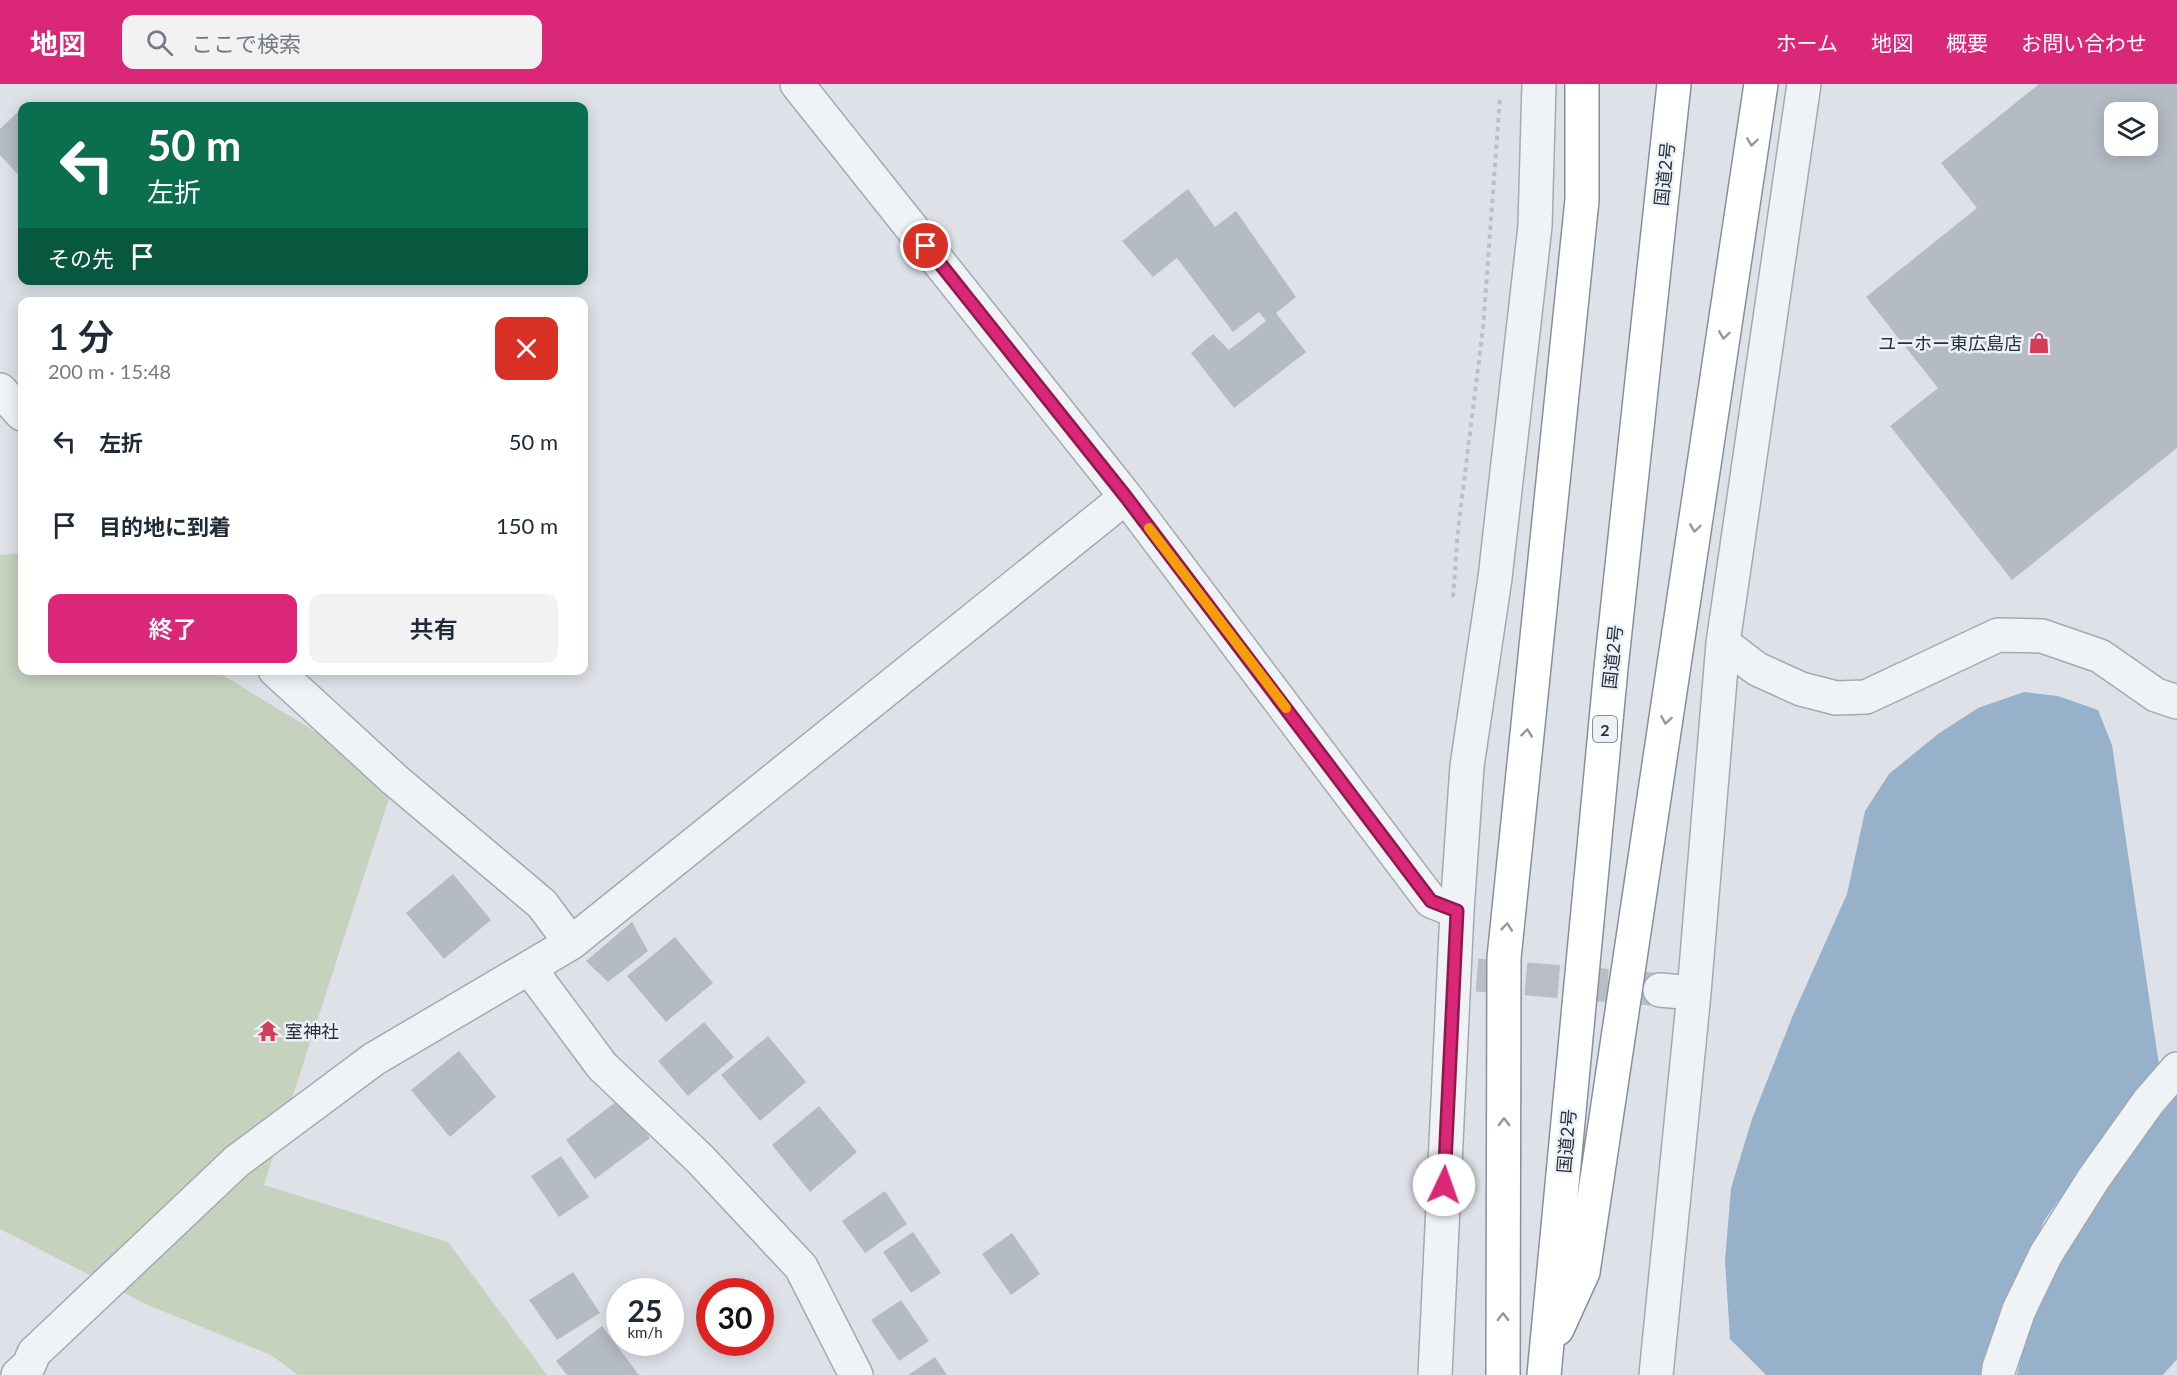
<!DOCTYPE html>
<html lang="ja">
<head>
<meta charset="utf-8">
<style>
	:root { --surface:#fff; --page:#f2f2f3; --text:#1f2937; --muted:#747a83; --accent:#db2777 }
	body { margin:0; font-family:Lato,"Noto Sans JP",sans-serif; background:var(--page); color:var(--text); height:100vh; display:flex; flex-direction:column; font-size:22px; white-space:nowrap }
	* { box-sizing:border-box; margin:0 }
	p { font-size:20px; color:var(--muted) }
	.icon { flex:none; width:33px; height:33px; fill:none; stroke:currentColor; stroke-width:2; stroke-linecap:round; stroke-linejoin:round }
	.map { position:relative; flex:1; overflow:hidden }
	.details { position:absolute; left:18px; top:213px; width:570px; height:378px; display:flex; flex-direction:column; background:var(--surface); border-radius:12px; box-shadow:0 3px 15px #0003 }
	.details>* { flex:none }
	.guide { position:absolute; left:18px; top:18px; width:570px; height:183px; border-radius:12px; box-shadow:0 3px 15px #0003; background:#0b6e4f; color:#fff; overflow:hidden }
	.buttons { position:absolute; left:2104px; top:18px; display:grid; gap:12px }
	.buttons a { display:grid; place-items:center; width:54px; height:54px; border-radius:12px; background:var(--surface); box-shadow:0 3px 15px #0003; font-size:30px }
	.speed { position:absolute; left:606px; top:1194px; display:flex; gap:12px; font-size:30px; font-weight:700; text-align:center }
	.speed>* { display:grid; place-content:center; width:78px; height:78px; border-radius:50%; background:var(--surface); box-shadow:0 3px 15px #0003; line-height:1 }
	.speed small { font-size:15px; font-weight:400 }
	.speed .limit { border:9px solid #d22; background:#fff; color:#111 }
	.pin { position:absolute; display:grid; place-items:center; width:51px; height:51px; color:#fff; margin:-26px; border:3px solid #fff; border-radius:50%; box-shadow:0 2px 6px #0007 }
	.me { position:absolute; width:66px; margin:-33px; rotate:3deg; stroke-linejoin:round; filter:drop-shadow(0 0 4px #0008) }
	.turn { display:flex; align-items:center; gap:21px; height:126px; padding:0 30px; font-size:27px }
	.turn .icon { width:78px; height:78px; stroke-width:2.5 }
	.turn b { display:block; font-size:42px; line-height:51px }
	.then { display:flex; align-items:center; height:57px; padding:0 30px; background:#0003; gap:12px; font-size:22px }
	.round { display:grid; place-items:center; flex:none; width:63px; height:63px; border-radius:12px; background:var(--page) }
	.summary { display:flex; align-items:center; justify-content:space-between; height:102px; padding:0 30px }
	h1 { font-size:36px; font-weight:600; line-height:45px }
	.cta { display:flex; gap:12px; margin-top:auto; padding:12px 30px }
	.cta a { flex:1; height:69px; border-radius:12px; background:var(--accent); color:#fff; font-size:24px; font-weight:600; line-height:69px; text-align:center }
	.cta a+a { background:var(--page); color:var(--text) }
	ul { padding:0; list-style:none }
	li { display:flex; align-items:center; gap:18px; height:84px; padding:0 30px }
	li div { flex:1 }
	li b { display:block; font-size:22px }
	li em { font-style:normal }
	header { display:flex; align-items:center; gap:36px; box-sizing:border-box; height:84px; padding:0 30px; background:var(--accent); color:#fff }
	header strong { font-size:28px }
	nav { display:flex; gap:33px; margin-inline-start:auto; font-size:21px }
	.search { width:420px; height:54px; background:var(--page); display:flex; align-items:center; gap:15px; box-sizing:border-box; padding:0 21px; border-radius:12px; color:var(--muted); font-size:22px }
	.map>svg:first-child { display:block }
	.green { fill:#c4d2be }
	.water { fill:#97b1ca }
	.building { fill:#b5bbc5; fill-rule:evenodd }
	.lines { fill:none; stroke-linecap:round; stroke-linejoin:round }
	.minor-tunnel { stroke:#b9bec6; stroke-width:33; stroke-dasharray:33 16; stroke-linecap:butt }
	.minor-casing { stroke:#a3a9b2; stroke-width:36 }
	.trunk-casing { stroke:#84909f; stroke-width:36 }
	.path { stroke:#bbc0c6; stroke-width:4; stroke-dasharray:4.5 4.5; stroke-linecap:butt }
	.minor { stroke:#f0f3f6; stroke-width:33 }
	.trunk { stroke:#fff; stroke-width:33 }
	.oneway { stroke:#92989f }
	.route-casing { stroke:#8e194d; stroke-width:15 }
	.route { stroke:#db2777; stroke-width:10 }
	.slow { stroke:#f59e0b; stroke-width:10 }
	.labels { text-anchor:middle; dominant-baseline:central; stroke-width:5; stroke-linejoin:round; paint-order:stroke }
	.shield { fill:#edf1f6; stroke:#626a76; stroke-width:1.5 }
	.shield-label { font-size:16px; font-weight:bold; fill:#26303f }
	.street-label { font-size:18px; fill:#26303f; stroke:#edf1f6 }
	.poi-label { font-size:18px; fill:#26303f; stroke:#edf1f6; text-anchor:end }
</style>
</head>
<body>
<header>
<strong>地図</strong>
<div class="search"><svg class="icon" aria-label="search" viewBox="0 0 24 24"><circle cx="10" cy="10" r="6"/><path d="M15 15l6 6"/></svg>ここで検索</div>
<nav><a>ホーム</a><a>地図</a><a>概要</a><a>お問い合わせ</a></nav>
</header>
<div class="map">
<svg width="2177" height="1291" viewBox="0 0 2177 1291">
	<rect width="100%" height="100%" fill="#dee2e8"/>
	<path class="green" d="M22,469V586L216,587L395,696L264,1101L448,1158L547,1291H298L271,1271L150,1222L0,1145V471Z"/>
	<path class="water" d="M2024,608L2058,612L2098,626L2112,661L2159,981L2110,1043L2044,1137L1999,1241L1987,1291H1766L1730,1255L1725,1177L1731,1104L1752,1035L1793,931L1847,810L1865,727L1889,690L1938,650L1978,624Z
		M2177,1011V1275L2163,1291H2017C2037,1184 2110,1094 2177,1011Z"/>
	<path class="building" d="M2039,0H2177V364L2012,496L1890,342L1938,304L1866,213L1977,124L1941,79ZM2115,28H2148V62H2115Z
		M22,24V95L0,71V45Z
		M1188,105L1215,143L1236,127L1296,213L1276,229L1306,268L1234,324L1191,269L1213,250L1229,266L1266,237L1259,228L1233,248L1177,174L1153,193L1122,157Z
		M453,790L491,836L444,875L406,829Z
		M632,838L648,867L608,898L586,877Z
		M675,853L713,899L666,938L627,892Z
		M704,938L734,973L688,1012L658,977Z
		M768,952L806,998L760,1037L721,991Z
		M459,967L496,1013L450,1053L411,1006Z
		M621,1014L650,1054L595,1095L566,1056Z
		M819,1022L857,1068L810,1108L772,1061Z
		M561,1072L589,1113L559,1133L531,1092Z
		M885,1107L907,1140L865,1169L842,1137Z
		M913,1148L941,1189L911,1209L883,1168Z
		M1012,1149L1040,1190L1011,1211L982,1170Z
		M573,1188L600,1229L557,1256L529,1216Z
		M901,1216L929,1257L899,1277L871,1236Z
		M602,1242L639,1291H567L556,1277Z
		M935,1273L947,1291H908Z"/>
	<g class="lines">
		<path class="minor-tunnel" d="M1477,891L1652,905"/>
		<defs>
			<path id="minor" d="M797,0L1126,413L1431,817L1457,827
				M0,306L22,330
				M1723,559L1757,585L1801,605L1836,614L1866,613L1998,551L2042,552L2100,572L2156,611L2177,618
				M275,586L395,696L542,820L571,859
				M530,885L602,982L700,1075L801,1183L856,1291
				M1660,906L1694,909
				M18,1291L29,1281L34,1269L237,1077L374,975L571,859L1126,413
				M1435,1291L1457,827L1467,682L1495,494L1535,142L1539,0
				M1656,1291L1694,909L1723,559L1804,0
				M1998,1291L1999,1284L2019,1226L2046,1170L2094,1094L2149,1017L2177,985"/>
			<path id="trunk" d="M1557,1245L1583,1188L1761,0
				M1503,1291L1504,874L1582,116V0
				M1544,1291L1611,584L1674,0"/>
		</defs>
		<use href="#minor" class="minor-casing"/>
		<use href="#trunk" class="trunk-casing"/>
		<path class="path" d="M1453,513L1458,446L1483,244L1500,13"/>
		<use href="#minor" class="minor"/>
		<use href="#trunk" class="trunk"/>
	</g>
	<defs><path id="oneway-chevron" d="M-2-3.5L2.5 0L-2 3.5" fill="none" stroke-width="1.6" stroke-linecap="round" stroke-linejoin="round" transform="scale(1.5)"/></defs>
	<g class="oneway">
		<use href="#oneway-chevron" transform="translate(1752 58) rotate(98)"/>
		<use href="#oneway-chevron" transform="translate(1724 251) rotate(98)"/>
		<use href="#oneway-chevron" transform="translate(1695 444) rotate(98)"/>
		<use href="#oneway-chevron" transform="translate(1666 636) rotate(99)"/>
		<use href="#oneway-chevron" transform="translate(1527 649) rotate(-84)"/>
		<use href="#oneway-chevron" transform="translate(1507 843) rotate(-84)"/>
		<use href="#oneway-chevron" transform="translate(1504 1038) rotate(-90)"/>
		<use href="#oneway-chevron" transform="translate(1503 1233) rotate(-90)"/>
	</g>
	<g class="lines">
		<defs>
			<path id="route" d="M926,162L1126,413L1431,817L1457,827L1444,1101"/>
		</defs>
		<use href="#route" class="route-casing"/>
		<use href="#route" class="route"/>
		<path class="slow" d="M1149,444L1286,624"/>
	</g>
	<defs>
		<symbol id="shop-bare" viewBox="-9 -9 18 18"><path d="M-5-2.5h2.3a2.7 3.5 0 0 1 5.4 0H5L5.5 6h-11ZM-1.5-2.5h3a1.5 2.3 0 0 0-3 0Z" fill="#d43c58" stroke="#edf1f6" stroke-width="2.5" paint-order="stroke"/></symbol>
		<symbol id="temple-bare" viewBox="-9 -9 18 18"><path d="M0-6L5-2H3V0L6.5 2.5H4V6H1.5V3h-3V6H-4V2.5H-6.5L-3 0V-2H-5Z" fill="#d43c58" stroke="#edf1f6" stroke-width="2.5" paint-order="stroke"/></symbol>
	</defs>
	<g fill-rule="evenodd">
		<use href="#shop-bare" x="2024" y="244" width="30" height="30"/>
		<use href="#temple-bare" x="253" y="932" width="30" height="30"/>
	</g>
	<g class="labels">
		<rect class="shield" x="1593" y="632" width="24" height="26" rx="4.5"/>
		<g class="shield-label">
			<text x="1605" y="645">2</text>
		</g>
		<g class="street-label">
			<text transform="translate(1664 90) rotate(-84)">国道2号</text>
			<text transform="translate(1612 573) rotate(-84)">国道2号</text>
			<text transform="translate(1566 1057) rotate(-85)">国道2号</text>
		</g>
		<g class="poi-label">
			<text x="2022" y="259">ユーホー東広島店</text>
			<text x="285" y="947" text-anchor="start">室神社</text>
		</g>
	</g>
</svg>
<div class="buttons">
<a><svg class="icon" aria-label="layers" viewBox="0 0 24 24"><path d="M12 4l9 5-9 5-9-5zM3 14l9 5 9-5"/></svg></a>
</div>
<div class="speed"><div>25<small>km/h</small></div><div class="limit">30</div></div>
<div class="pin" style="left:926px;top:162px;background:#d93025"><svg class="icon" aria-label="arrive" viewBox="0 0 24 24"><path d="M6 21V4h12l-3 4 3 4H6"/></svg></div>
<svg class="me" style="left:1444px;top:1101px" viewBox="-20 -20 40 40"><circle r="19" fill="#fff"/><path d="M0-13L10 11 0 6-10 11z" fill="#db2777"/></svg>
<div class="guide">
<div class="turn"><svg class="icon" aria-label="left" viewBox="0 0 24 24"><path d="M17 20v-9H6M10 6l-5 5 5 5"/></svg><div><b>50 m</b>左折</div></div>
<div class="then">その先<svg class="icon" aria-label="arrive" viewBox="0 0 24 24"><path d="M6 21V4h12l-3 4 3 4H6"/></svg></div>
</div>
<section class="details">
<div class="summary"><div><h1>1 分</h1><p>200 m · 15:48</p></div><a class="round" style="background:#d93025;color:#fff"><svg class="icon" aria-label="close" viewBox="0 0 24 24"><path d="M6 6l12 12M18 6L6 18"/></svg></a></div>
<ul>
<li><svg class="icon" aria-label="left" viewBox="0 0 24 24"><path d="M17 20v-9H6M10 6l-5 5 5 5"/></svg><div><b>左折</b></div><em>50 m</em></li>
<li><svg class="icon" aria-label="arrive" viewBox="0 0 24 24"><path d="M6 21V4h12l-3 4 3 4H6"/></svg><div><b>目的地に到着</b></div><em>150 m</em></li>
</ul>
<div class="cta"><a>終了</a><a>共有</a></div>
</section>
</div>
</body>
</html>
